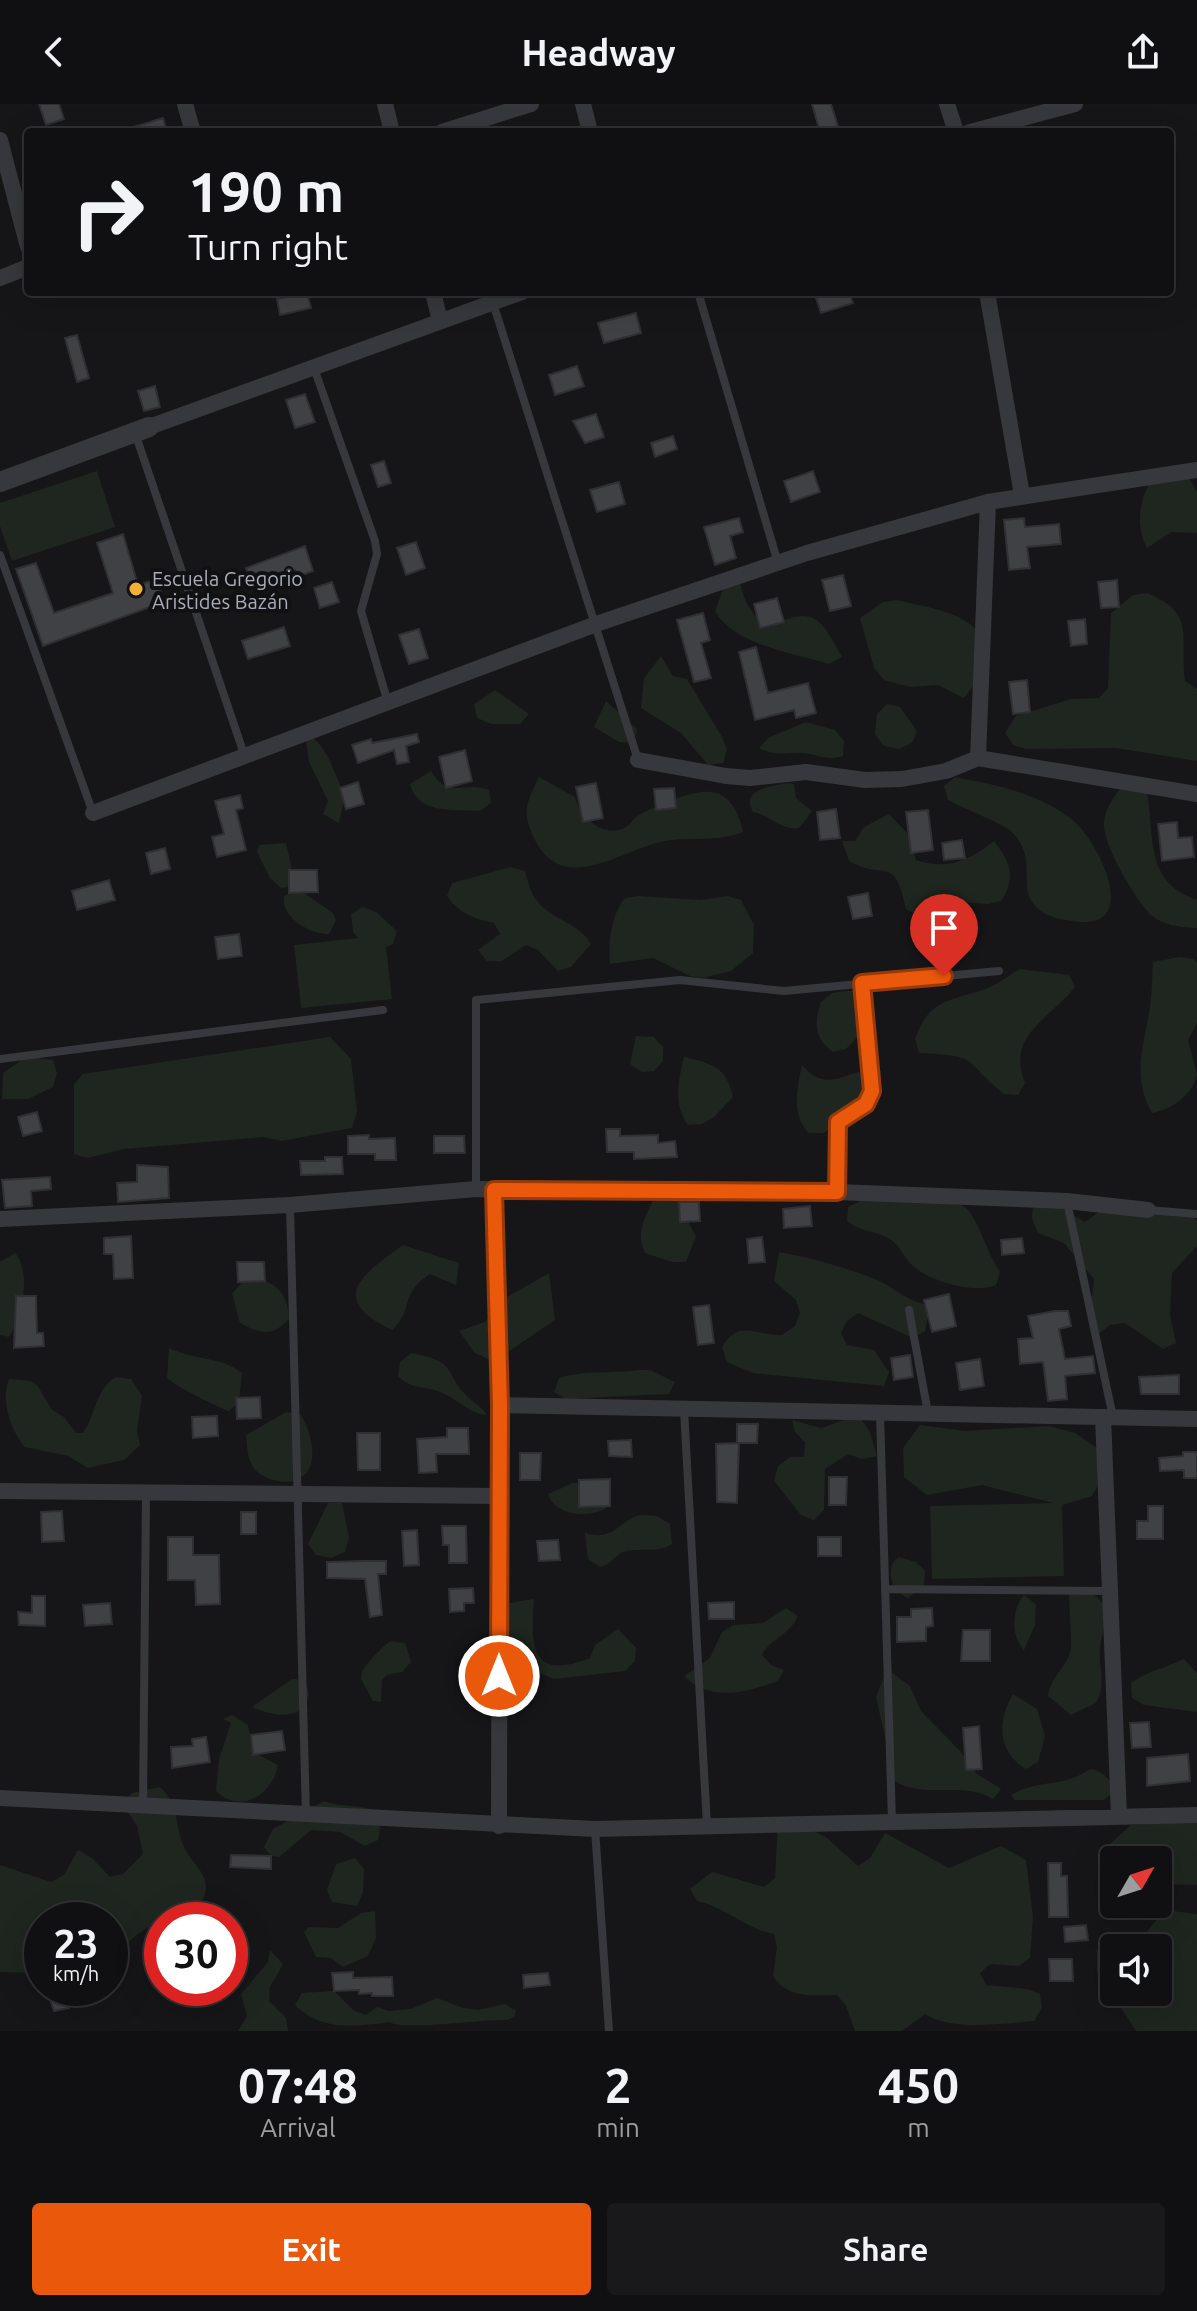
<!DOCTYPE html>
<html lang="en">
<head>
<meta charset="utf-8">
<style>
	:root { --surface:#101012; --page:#19191b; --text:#f1f3f6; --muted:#9c9d9f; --line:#303032; --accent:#ea580c }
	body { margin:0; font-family:Ubuntu,sans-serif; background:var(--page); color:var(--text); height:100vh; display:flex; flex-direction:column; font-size:30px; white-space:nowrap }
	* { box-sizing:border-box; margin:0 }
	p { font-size:26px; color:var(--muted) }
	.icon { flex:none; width:44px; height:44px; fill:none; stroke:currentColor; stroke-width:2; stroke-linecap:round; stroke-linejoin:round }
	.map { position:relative; height:1927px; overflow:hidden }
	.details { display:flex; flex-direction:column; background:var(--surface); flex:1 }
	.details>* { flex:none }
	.guide { position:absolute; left:24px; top:24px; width:1150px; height:168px; border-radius:8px; box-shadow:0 8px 32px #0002,0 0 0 2px var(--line); background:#101012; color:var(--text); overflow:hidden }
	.needle { width:52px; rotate:51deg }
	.controls { position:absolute; left:1100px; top:1742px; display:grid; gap:16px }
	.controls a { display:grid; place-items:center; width:72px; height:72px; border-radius:8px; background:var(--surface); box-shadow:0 8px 32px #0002,0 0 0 2px var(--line); font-size:40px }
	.speed { position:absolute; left:24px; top:1798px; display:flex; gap:16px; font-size:40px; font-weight:700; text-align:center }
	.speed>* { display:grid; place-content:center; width:104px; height:104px; border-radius:50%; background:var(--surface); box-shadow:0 8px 32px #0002,0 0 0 2px var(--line); line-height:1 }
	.speed small { font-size:20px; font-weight:400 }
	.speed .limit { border:12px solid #d22; background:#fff; color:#111 }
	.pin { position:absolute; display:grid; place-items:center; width:68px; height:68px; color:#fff; margin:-82px -34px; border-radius:50% 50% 50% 0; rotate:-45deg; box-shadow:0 0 8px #0007 }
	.pin .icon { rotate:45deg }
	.me { position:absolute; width:88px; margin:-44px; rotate:0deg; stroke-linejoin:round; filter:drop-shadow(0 0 6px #0008) }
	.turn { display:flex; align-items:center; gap:28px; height:168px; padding:0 32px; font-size:36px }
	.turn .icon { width:104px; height:104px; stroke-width:2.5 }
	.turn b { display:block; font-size:56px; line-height:68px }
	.eta { display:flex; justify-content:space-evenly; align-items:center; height:136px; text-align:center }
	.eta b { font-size:48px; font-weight:700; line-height:56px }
	.primary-button { display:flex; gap:16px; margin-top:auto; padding:16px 32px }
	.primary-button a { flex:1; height:92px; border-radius:8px; background:var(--accent); color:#fff; font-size:32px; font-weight:700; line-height:92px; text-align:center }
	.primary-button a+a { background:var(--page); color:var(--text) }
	header { display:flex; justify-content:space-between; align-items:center; height:104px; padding:0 32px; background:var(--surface); font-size:36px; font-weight:700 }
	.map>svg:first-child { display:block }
	.green { fill:#1e261f }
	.building { fill:#404145; stroke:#303034; stroke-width:2 }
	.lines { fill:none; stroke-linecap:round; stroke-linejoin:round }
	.service { stroke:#37383d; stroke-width:8 }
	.minor { stroke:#37383d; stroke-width:16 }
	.tertiary { stroke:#37383d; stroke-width:20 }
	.route-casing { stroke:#983908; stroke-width:20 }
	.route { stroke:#ea580c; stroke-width:14 }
	.poi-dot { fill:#f2b134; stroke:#111113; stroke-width:3 }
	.labels { text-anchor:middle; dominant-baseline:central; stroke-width:8; stroke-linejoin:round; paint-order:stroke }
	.poi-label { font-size:20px; fill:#a8adb8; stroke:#111113; text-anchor:start }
</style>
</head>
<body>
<header><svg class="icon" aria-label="back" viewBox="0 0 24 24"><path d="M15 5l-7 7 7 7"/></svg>Headway<svg class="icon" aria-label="share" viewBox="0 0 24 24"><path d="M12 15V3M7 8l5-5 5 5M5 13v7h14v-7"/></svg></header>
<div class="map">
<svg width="1197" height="1927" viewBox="0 0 1197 1927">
	<rect width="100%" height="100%" fill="#161618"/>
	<path class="green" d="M97,367L115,423L12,457L0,422V399Z
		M1154,372L1189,374L1197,388V429L1171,428L1147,444C1135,422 1139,393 1154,372Z
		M740,479C745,500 752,512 770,523C814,500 821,515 842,553L829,560C793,549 734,541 715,507L725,480Z
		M1147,489C1197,510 1179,529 1185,577L1197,585V657L1116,644L1026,645L1013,641L1005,629L1016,612L1071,595L1099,594L1108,584L1111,509L1133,491Z
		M897,496C930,505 968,506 985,538L973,582L964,594L938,581L910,583L884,576L874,564L860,514L883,498Z
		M661,552L673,572L687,575L722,633L727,646L723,659L708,661L681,629L641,604L644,574Z
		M495,586L529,610L520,620H491L477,614L474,600Z
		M606,597L637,625L634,639L619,638L594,623Z
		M887,600L900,603L917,627L912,639L899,645L884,642L875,630L877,610Z
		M806,618L835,626L844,637L843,652C825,658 815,648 798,649C782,649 774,652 759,644L768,634Z
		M310,632C330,645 333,670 345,690L339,719L323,710L328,697L309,658L306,636Z
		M431,667C449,697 465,676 489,686L491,699L480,707C453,705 418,711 410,680Z
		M539,673L575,693C579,712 604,736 626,723C630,721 632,716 635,714C642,708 654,704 663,700C702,683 732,677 743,728C718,739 691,732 665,737C622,745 564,793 535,736C521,708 526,700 539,673Z
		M955,673C996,681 1034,688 1069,713C1099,735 1144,829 1073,817C1063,816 1053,814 1044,809C1011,788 1041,759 1013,729C1005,720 962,704 948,696L944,682Z
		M787,679L794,680L796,694L812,707L799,724C780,727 771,711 753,708C740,684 771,683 787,679Z
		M1122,683L1147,688C1155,733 1144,778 1197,796V824C1182,824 1161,821 1150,810C1135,795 1104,742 1104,722C1103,708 1113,693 1122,683Z
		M889,710L908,730L916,756C947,767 970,756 994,737C1010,758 1017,772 1001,797L988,800L945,797L919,813L906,805C894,748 885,778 849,757L842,737H855L864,723Z
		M286,739L293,771L287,783L281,784L270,774L257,748L259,741Z
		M511,763L525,767C528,776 530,789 537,797C552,816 578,818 591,840L571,863L558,867L538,846L526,841L502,857H487L478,846L500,830L494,819C475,815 458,809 447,792L452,779Z
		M298,785L333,809L336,816L329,830C311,831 280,813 284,792Z
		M639,792L700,796L728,792L741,796L754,821L753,849L731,867L703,874L690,872L653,854L610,860C608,838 611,811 625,794Z
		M363,803L376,808L397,827L393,840L386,843L392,895L301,904L294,841L358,834L353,828L351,810Z
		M1179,853L1194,855L1197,859V919L1188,936L1197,970C1193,991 1171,1006 1152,1009C1131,971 1144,943 1150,903C1152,889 1152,873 1153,858Z
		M1019,865L1069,871L1075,883C1049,916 1006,931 1025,979L1018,991L1004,990C961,955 982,952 919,949L915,935C929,894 952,897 985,885C998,880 1008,872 1019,865Z
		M862,885L868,896L866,924L846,945L833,948C814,935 814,918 821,898L832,889Z
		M636,932L654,933L663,943V957L654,967L642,968L630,960Z
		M330,933L351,955L357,1008L352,1024L281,1037L264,1033L124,1045L87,1054L74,1050V980L83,970Z
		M26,953L53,956L57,969L53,983L28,995H2L3,969Z
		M684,953C711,959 727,963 733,993L714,1013L702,1020L688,1021C673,1000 678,977 684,953Z
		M802,961C829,994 851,960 881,967L879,981L824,1029H809C791,1012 797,984 802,961Z
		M688,1084C677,1102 686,1114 696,1132L686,1158H672L645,1149C635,1128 645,1114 654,1094Z
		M873,1091C893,1092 959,1092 969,1107C981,1123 987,1149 1000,1168L996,1181C975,1190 931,1178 913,1162C903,1153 900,1140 888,1134C873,1126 860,1128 847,1117L848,1103Z
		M1033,1100L1061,1104L1085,1118L1107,1102L1193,1111L1197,1118V1142L1172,1169L1170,1211L1176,1239L1163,1245L1125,1219L1110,1221L1100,1229L1089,1219L1094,1175L1064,1139L1038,1129L1032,1114Z
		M403,1141L459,1159L456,1181L430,1170C399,1190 414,1206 392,1226C327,1195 361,1171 403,1141Z
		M779,1148C808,1153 848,1164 875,1175C894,1183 903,1195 924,1200L928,1213L925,1227L913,1234L858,1209L847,1217L841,1229L847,1241L874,1246L889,1268L884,1282L753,1269L727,1258L722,1243C740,1214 755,1232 782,1231L795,1222L800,1209L796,1196L774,1177Z
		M15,1149C32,1167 22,1215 9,1233L0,1231V1158Z
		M549,1169L555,1216L502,1252L488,1255L475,1249L459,1227L485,1218L500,1197Z
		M259,1175C280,1181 288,1193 289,1215C273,1233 260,1230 240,1219L232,1190L243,1177Z
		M169,1244C193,1256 220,1252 242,1269L239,1298L229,1307C215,1302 177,1283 167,1274Z
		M411,1249C460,1258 442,1268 469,1294C476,1301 482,1303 487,1311C467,1309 459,1295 440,1288C424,1281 413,1287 398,1272L400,1258Z
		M637,1266H650L675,1278L669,1290L566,1295L554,1288L559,1274C583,1266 611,1270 637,1266Z
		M116,1273L131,1275L142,1292L137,1327L140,1341L124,1356L88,1364L68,1352L25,1343C11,1327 0,1295 9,1275L31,1277L37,1281L52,1306L64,1313L76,1329H83C96,1311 95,1285 116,1273Z
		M286,1308L300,1310C310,1324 321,1360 302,1373C289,1383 259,1376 252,1361C247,1353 247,1340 246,1331Z
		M847,1315H861L869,1326L877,1352L862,1355L848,1350L825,1365L824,1406L814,1416L801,1411L774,1377L778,1362L790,1353H804L805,1338L795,1328L792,1316L821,1324Z
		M920,1321L965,1327L1049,1322L1075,1329L1097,1344L1105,1369L1092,1392L1062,1401L1064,1472L932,1475L930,1402L1053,1399L982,1381L927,1391L904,1373L903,1344Z
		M573,1379H580L609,1399L605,1405C587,1414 555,1412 548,1390Z
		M328,1399H342L349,1434L345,1448L331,1454L316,1451L308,1440Z
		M642,1411L657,1412L670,1420L672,1440C658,1449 643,1444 627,1447C615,1449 612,1461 600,1463L588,1455L585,1429C615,1439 622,1412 642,1411Z
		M899,1453L916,1458L925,1467L924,1481L908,1494C893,1487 886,1471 894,1457Z
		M1082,1484C1091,1489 1102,1494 1105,1505C1109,1518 1101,1530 1100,1543C1098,1565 1107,1578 1096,1599L1071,1611L1048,1592C1051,1572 1066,1564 1071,1546C1072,1540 1069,1499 1069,1487Z
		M1024,1491L1036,1500L1035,1521L1024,1546C1011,1532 1011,1506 1024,1491Z
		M534,1495C531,1540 529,1578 590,1554L595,1541L618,1525L636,1544L635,1557L625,1567L554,1575L501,1554L500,1512L509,1499Z
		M786,1504L798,1512C790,1531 772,1533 762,1551L771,1561L784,1566L778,1577C746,1588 711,1599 684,1572L710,1554L722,1528L734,1521L763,1519Z
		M391,1537L405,1539L411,1558L402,1568L387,1571L382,1576L381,1598L373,1597L361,1575L362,1567C367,1560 382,1542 391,1537Z
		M1184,1555L1197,1569V1608L1144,1601L1132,1594L1131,1579C1147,1567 1166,1564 1184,1555Z
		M887,1565L910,1582L921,1607L960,1647L977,1670L1001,1685L993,1695C962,1676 925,1696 895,1677L876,1593Z
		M292,1575L305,1576L309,1590L305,1604C287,1615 271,1611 252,1603Z
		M1013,1590L1037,1605L1045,1632L1038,1658L1026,1665C997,1648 997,1617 1013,1590Z
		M232,1611L248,1621L253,1648L278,1661C273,1691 240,1711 216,1687L219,1655L231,1619L223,1615Z
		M1090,1665C1100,1665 1112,1676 1115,1687L1104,1696H1015L1011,1691C1036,1675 1065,1684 1090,1665Z
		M160,1683C181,1702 174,1723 185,1745C191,1758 206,1768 206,1783C206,1809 170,1812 154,1820C136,1829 119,1845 110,1863V1816H42V1869L0,1868V1761L51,1778L64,1771L78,1746L92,1754L110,1773L123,1770L143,1750L137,1722L122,1699L132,1689Z
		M324,1697C350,1708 389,1691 378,1736L365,1742L340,1728L311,1726L279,1753L271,1752L264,1743L273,1725Z
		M791,1715L827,1734L858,1762L870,1754L885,1729L949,1764L1001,1742L1026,1756L1033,1813L1030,1854L1019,1862L990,1860L980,1869L986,1881L1027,1885L1040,1890L1042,1904L1034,1917C998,1920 951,1927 925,1910L902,1927H855L846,1902L837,1891C812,1891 788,1895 773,1872L777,1843L774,1830C746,1825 725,1803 697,1797L690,1785L712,1768L764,1783L775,1774L778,1717Z
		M1197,1716V1781L1158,1780V1756L1114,1758L1110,1752L1111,1739L1131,1721Z
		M355,1754L364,1765L363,1788L357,1802L332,1798L327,1786L336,1760Z
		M1165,1806L1197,1810V1927H1136L1097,1867V1846L1114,1845V1888H1158V1844H1133Z
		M375,1807L376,1834L368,1852L343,1863L331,1854L316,1853L304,1828L309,1823L338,1824L361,1809Z
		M270,1846L283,1860L270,1883L269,1897L286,1914L288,1927H238L247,1912L241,1890L268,1858Z
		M334,1887L353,1906L366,1911L377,1903L389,1907L411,1905L437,1894L463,1904L478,1906L505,1900L516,1907L514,1913L507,1916C484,1915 402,1927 389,1918C353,1923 321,1927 295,1901L302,1889Z"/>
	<path class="building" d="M39,0H59L64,15L46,21Z
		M812,0H831L838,22L820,28Z
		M163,14L167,28H127V25Z
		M814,188H849L853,199L821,209Z
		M307,189L311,204L280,211L277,195Z
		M636,209L641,229L604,239L598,219Z
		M77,231L89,274L77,278L65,234Z
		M577,262L584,282L555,291L549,271Z
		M155,282L160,303L144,307L138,287Z
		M305,290L315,318L295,324L286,296Z
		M596,310L604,333L585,339L573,317Z
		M673,332L677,345L655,353L651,339Z
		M384,357L391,379L378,383L371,361Z
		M813,367L820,388L791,398L784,377Z
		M619,378L625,400L597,408L590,386Z
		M739,414L743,428L730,432L736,454L715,461L704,423Z
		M1024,414L1025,423L1059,420L1061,440L1027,443L1030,464L1009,466L1004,416Z
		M123,430L138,481L157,475L164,498L43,542L16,465L36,459L54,509L113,489L97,439Z
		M416,438L425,464L406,471L397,444Z
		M305,442L313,467L297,473L295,466L252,480L246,464Z
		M843,471L851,502L830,507L822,476Z
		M1117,476L1119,503L1101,504L1098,478Z
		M332,478L339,498L320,504L314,484Z
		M777,494L784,518L760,524L754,500Z
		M703,509L710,536L701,539L711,574L694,578L677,516Z
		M1085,515L1087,540L1071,542L1068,517Z
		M284,523L290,542L248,555L242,537Z
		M419,525L428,554L409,560L399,531Z
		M756,543L768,589L808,579L816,609L796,614L794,606L755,616L739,548Z
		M1027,576L1030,608L1013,610L1009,578Z
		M417,630L419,638L406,642L409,658L397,660L394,646L358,659L352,641L371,635L372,639Z
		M465,646L472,677L446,684L439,653Z
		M358,678L364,700L346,705L340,684Z
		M596,679L603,714L583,718L576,683Z
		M674,684L676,704L656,706L654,685Z
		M240,691L243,704L236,706L246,746L217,753L212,733L224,730L215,697Z
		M836,705L840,734L820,736L817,708Z
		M928,706L933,746L911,749L906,708Z
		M1177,718L1178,734L1192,733L1194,753L1162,757L1158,720Z
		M962,736L965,754L944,756L942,739Z
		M165,744L170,765L151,770L146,749Z
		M289,766H317L318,788L289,789Z
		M109,776L115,796L77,806L72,787Z
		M868,789L872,812L853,815L848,793Z
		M239,830L242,852L218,855L215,833Z
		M37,1008L42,1027L23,1032L18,1013Z
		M606,1025H620V1032L658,1031V1039L675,1037L677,1053L634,1055V1048H607Z
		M369,1031V1035L395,1034L396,1056H375V1050H348V1032Z
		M434,1032H464L465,1049H434Z
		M325,1053H342L343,1070L301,1071L300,1057H325Z
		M137,1061L168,1063L169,1094L118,1098L117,1079L137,1078Z
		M50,1073L51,1085L31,1087L32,1102L5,1104L2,1076Z
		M679,1098H699L700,1117L680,1118Z
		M810,1102L812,1122L784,1124L783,1105Z
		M131,1132L133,1174L114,1175L113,1150H104V1134Z
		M762,1133L765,1158L749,1159L747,1135Z
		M1022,1134L1024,1149L1002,1151L1001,1136Z
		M237,1158H264L265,1177L238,1178Z
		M949,1190L956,1222L932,1228L924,1196Z
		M16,1192H36L37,1229H43L44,1242L14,1244Z
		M709,1201L714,1239L698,1241L693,1203Z
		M1055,1207H1068L1071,1222L1059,1225L1065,1255L1093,1252L1095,1269L1065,1272L1067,1295L1048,1297L1043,1258L1020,1260L1018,1235L1033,1234L1028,1212Z
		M910,1251L913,1273L894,1276L891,1254Z
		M980,1255L984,1282L960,1286L956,1259Z
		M1179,1271V1290H1141L1139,1273Z
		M260,1293L261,1314L237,1315L236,1294Z
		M217,1312L218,1332L193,1334L192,1313Z
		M737,1320H758L757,1339H739L737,1399L717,1398L716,1340L737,1339Z
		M447,1324H468L469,1350H436L437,1368L419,1369L417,1335L447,1333Z
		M357,1329H380V1366H358Z
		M631,1336L632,1353L609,1352L608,1337Z
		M1183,1348H1197V1374H1184V1366L1160,1367L1159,1354L1183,1352Z
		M520,1349H541L540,1376H520Z
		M829,1373H847L846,1401H829Z
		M610,1375V1402L579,1403V1376Z
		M1148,1402H1163V1435H1137V1417H1148Z
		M62,1407L64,1437L42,1438L41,1408Z
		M241,1408H256V1430H241Z
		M442,1422H466L467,1459H449V1441H443Z
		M417,1426L419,1461L404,1462L402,1427Z
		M168,1433H193V1451H219L220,1500L196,1501L195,1476H168Z
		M818,1433H841V1452H818Z
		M558,1436L560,1456L539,1457L537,1437Z
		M364,1457H386V1470H378L382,1511L370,1513L365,1475L327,1474V1458Z
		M473,1484L474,1499H464V1507L450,1508L449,1485Z
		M32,1492H45V1522L19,1521L18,1508L32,1509Z
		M734,1498V1515H709L708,1499Z
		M110,1499L112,1520L85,1522L83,1501Z
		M932,1504L933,1522L926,1523V1537L897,1538V1513H911V1505Z
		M963,1526H990V1557H961Z
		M1149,1618L1151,1643L1132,1644L1130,1619Z
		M979,1622L982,1665L966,1666L963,1624Z
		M282,1627L285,1646L253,1651L251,1631Z
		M206,1633L210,1658L172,1664L171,1643L193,1642L192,1635Z
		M1188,1650L1190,1677L1147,1682V1654Z
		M231,1751L271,1752V1765L230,1763Z
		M1048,1759H1061V1772H1067L1068,1813H1049Z
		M1086,1821L1088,1836L1065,1838L1064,1823Z
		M1049,1855H1072L1073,1877H1050Z
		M353,1868V1874L392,1873L393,1892H372V1889L359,1890V1886L334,1887L332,1869Z
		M548,1869L550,1881L524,1884L523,1871Z
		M95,1884V1898L68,1899L69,1904L54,1907L49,1893Z"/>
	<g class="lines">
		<path class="service" d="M698,188L778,459
			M493,199L638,656
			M314,264L375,437L377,450L361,507L388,599
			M135,329L245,653
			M0,451L93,709
			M0,955L383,906
			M476,1085V896L680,876L784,887L999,867
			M837,1088L838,1018L866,1000L872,987L862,879
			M1067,1098L1113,1313
			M290,1102L306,1712
			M1148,1106L1197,1110
			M909,1206L928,1309
			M684,1305L707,1722
			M880,1309L892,1718
			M885,1485L1110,1487
			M143,1701L146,1390
			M595,1725L609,1927"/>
		<path class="minor" d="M185,0L193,28
			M385,0L392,28
			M583,0L590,28
			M947,0L956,28
			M442,28L531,0
			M970,28L1075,0
			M0,36L28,143
			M0,174L28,163
			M433,188L440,217
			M987,188L1022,391
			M149,323L522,188
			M988,398L978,654L1197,690
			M638,656L726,672L750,674L806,668L865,676L902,675L946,667L978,654
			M93,709L599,519L807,449L988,398L1197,366
			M494,1086L500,1301L499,1722
			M0,1115L290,1101L476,1085L837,1088L1067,1097L1148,1106
			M500,1301L1197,1315
			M1103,1313L1119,1712
			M0,1387L500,1392
			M0,1694L595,1725L1197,1711"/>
		<path class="tertiary" d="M0,378L149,323"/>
	</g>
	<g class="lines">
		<defs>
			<path id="route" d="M499,1572L500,1301L494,1086L837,1088L838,1018L866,1000L872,987L862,879L944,872"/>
		</defs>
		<use href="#route" class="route-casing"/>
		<use href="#route" class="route"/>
	</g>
	<circle class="poi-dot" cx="136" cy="485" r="8"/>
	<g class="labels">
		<g class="poi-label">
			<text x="152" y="474">Escuela Gregorio<tspan x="152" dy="23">Aristides Bazán</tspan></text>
		</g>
	</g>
</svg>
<div class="controls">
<a><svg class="needle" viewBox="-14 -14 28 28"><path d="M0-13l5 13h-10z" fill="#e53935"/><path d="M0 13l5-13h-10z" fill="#9c9d9f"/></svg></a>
<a><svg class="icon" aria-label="sound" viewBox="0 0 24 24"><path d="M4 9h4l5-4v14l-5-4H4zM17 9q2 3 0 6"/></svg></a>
</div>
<div class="speed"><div>23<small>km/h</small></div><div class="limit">30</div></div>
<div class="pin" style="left:944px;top:872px;background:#d93025"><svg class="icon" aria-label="arrive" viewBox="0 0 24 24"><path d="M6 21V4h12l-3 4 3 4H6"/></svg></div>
<svg class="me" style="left:499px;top:1572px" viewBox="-20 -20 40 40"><circle r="17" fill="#ea580c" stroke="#fff" stroke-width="3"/><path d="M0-11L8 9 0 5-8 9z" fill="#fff"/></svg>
<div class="guide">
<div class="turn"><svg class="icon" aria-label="right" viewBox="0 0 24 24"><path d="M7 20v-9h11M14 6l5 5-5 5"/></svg><div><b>190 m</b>Turn right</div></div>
</div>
</div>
<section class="details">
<div class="eta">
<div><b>07:48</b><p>Arrival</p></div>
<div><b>2</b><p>min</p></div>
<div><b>450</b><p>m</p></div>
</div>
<div class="primary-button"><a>Exit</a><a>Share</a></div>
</section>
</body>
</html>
